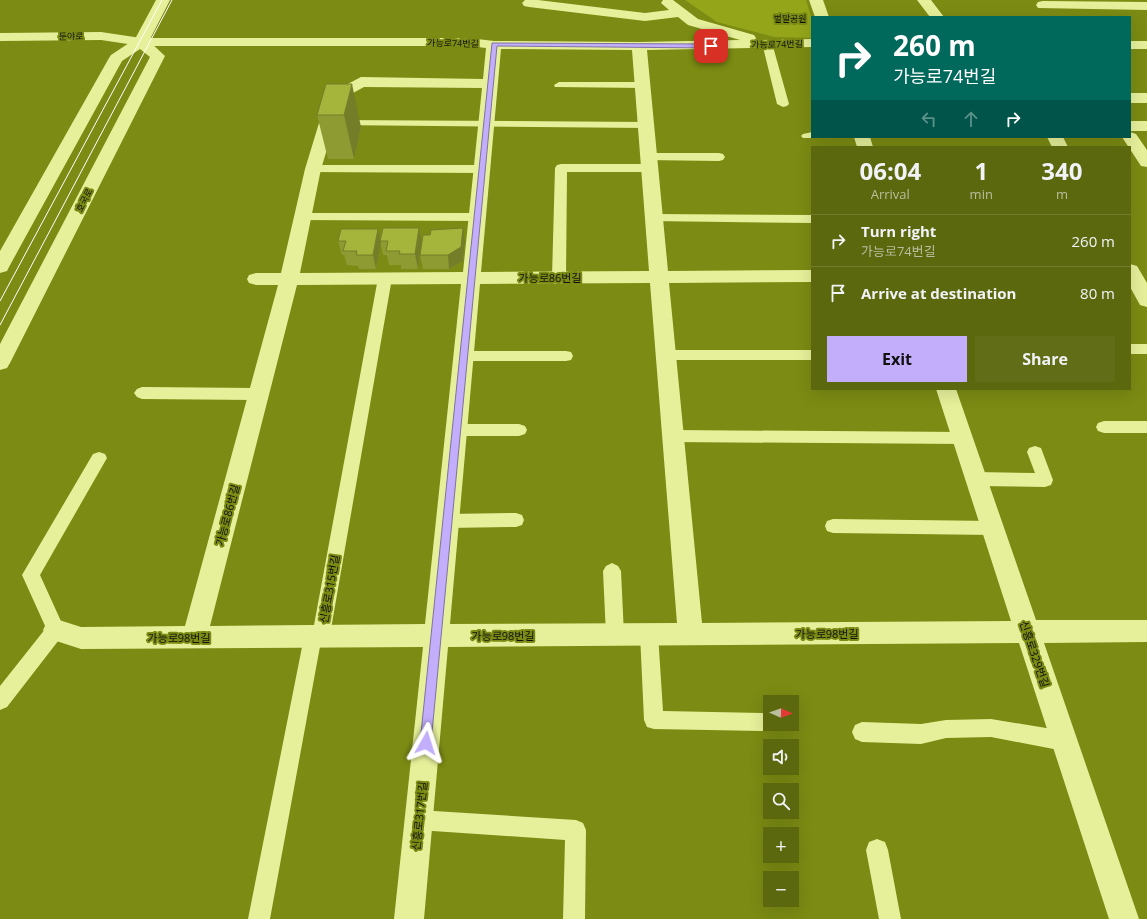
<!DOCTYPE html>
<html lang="en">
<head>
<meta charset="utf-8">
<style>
	:root { --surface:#5c680e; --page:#626e17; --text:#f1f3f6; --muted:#b8be9e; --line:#717b2e; --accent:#c2aefa }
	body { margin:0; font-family:"Open Sans","Noto Sans KR",sans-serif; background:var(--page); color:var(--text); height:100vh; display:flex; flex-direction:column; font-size:15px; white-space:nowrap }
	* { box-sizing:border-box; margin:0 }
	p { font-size:13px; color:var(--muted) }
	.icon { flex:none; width:22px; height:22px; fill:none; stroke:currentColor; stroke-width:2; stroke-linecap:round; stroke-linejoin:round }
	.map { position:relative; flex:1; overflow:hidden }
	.panel { position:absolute; left:811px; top:146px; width:320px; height:244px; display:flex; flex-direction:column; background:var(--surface); border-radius:0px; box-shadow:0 4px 16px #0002 }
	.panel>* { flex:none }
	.banner { position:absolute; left:811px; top:16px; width:320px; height:122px; border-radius:0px; box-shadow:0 4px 16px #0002; background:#00695c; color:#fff; overflow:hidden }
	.needle { width:26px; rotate:92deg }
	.controls { position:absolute; left:763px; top:695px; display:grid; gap:8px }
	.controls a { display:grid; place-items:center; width:36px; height:36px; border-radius:0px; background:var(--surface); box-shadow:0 4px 16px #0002; font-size:20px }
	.pin { position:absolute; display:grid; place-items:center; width:34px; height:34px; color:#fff; margin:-17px; border-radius:8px; box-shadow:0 2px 6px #0006 }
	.me { position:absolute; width:44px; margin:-22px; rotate:6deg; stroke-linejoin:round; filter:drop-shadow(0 0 3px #0008) }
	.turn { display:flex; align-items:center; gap:14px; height:84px; padding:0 16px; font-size:18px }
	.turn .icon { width:52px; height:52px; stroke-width:2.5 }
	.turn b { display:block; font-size:28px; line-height:34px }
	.lanes { display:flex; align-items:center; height:38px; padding:0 16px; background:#0003; justify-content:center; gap:20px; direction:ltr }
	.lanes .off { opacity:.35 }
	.eta { display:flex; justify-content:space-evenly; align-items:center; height:68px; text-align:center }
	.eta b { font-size:24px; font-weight:700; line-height:28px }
	.primary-button { display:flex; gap:8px; margin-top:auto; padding:8px 16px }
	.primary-button a { flex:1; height:46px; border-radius:0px; background:var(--accent); color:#111; font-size:16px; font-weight:700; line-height:46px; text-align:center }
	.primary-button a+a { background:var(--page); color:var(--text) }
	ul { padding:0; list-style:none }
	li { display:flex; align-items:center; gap:12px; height:52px; padding:0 16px; border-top:1px solid var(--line) }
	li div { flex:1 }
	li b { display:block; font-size:15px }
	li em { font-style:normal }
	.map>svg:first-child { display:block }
	.green { fill:#94a51a }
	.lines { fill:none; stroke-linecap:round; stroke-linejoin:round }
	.service { fill:#e6f09a; fill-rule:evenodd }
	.minor { fill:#e6f09a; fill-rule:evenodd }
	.tertiary { fill:#e6f09a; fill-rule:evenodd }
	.tram { stroke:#fff; stroke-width:1 }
	.wall { fill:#8e9b33 }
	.shaded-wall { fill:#747e29 }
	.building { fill:#a5b43b; stroke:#747e29 }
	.route { fill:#c2aefa; stroke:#7e71a2 }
	.labels { text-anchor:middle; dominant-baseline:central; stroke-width:4; stroke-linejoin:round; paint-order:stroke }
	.far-park-label { font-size:9px; fill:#111; stroke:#7b8b13 }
	.far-street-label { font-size:9px; fill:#111; stroke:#7b8b13 }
	.street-label { font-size:11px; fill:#111; stroke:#7b8b13 }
</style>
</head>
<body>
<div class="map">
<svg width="1147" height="919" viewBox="0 0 1147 919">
	<rect width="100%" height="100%" fill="#7b8b13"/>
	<path class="green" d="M685,0H806L812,20V38L774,37L717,22Z"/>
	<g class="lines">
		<path class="service" d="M767,40L772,43L789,104L787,106L783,107L777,104L762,43Z
			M559,82H643L648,85L643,88L555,87L554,85Z
			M338,120L646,122L650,123L652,125L650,127L646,128L334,125L332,123L334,121Z
			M812,132V137H817L816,138H803L801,136L803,134Z
			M649,153H719L723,154L725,157L723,160L719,161L645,160L643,157L645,154Z
			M561,164H650L654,165L656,168L654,171L650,172H567L566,277L564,280L559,282L554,280L552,277L555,168L557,165Z
			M313,165H482L486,166L488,169L486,172L482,173L309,172L307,169L309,166Z
			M302,213H477L482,214L483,217L482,220L477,221L297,220L296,217L297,214Z
			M654,214L812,215V223L649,221L648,218L649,215Z
			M385,273L390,275L392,278L331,629L328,635L321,641L270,919H248L304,637L307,631L314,625L378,278L380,275Z
			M1130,344H1147V354H1130Z
			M666,350H812V360H666L661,359L659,355L661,351Z
			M464,351H566L571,352L573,356L571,360L566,361H464L459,360L457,356L459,352Z
			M142,387L258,388L263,390L266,394L263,398L258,400L142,399L137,397L134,393L137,389Z
			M1104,421H1147V433H1104L1098,431L1096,427L1098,423Z
			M456,424H519L525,426L527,430L525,434L519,436H456L450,434L448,430L450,426Z
			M673,430L963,432L969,434L971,438L969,442L963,444L673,442L667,440L665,436L667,432Z
			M1035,446L1041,448L1053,480L1051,485L1045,487L976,486L970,484L968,479L970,474L976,472L1035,473L1027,452L1029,448Z
			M99,452L105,454L107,458L40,575L65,630L62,636L7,707L0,710V686L46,628L22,575L93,454Z
			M516,513L522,515L524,520L522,525L516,527L447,528L441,526L439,521L441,516L447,514Z
			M833,519L993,521L999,523L1001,528L999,533L993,535L833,533L827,531L825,526L827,521Z
			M612,563L618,566L621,571L624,635L621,641L615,643L609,641L606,635L603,571L606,566Z
			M649,626L655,628L658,634L663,711L762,713L769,715L771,724L769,729L762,731L654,729L647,727L644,720L640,634L643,628Z
			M991,719L1064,731L1071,734L1074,741L1071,748L1064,751L991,737L946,738L921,744L862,742L855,739L852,732L855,725L862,722L921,724L946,720Z
			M418,810L576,820L583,823L586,830L585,919H563L565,840L418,830L411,827L408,820L411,813Z
			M877,839L885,842L888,850L901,919H879L866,850L869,842Z"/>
		<path class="minor" d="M525,0H538L645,13L669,10L661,3L663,0H673L698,19L754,35L756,38L755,40L812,39V47L647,50L668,271L812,270V282L669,283L702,623L1011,621L936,389H956L1036,620H1147V642L1044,643L1139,919H1109L1019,643L448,647L424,919H394L423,647L81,649L47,638L43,630L47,622L56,619L81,627L185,626L278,285H256L249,283L247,279L249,275L256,273H281L305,169L319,123L342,87L361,77L483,79L486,48L469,46H141L101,40L0,41V33L101,32L141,38H469L494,41L639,42L740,40L688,25L678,17L645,21L529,7L524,6L522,3ZM501,49L632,50L649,271L481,272ZM364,87L482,88L463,272L300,273L321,169L335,123L353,93ZM650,283L677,623L450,624L480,284ZM461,284L425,624L210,626L297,285Z
			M809,0H823L829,17H815Z
			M917,0H931L944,17H930Z
			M1043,1L1147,2V10L1038,8L1036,5L1038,2Z
			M1130,41H1147V49H1130Z
			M1130,93H1147V103H1130Z
			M1130,121H1147V131H1130Z
			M1130,132L1136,134L1147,150V167L1141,166L1122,137H1130Z
			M854,137H870L873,147H857Z
			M1047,137H1063L1068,147H1052Z
			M1130,264L1137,266L1147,283V307L1140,305L1130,287Z"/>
		<path class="tertiary" d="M156,0H170L149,41L165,56L10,363L7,368L0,370V344L150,57L140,49L122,61L9,267L7,271L0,273V251L109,58L111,55L135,39Z"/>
		<path class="tram" d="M0,301L162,0
			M0,325L172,0"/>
	</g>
	<path class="wall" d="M326,84L361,127L354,159H328L317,115Z
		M419,228L422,242L418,269H401V265H389L387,255H383L380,241Z
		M378,229L381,243L376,269H359L358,266L347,265L344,255H342L338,241Z
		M465,243L463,261L449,269H423L420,255Z"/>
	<path class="shaded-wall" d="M352,84L361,127L354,159L344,115Z
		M419,228L422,242L418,269L415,254Z
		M463,228L465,243L463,261L449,269L448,255Z
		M378,229L381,243L376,269L373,255Z"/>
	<path class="building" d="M326,84H352L344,115H317Z
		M383,228H419L415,254H399L400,251H386L388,241H380Z
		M463,228L461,247L448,255H420L423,235H430L431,230Z
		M341,229H378L373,255H356L357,251H343L346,241H338Z"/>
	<path class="route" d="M492,43L711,44L714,46L711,48L497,46L431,743L430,747L426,749L422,747L420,743Z"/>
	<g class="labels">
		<g class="far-park-label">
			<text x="790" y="18">벌말공원</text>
		</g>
		<g class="far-street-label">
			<text transform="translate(71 36) rotate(-1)">둔야로</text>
			<text transform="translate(453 43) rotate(1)">가능로74번길</text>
			<text transform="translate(777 44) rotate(-1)">가능로74번길</text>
			<text transform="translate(84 200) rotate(-63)">호국로</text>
		</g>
		<g class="street-label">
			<text x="550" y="277">가능로86번길</text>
			<text transform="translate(227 515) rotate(-75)">가능로86번길</text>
			<text transform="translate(329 589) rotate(-80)">신흥로315번길</text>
			<text x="827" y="633">가능로98번길</text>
			<text x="503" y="635">가능로98번길</text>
			<text x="179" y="637">가능로98번길</text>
			<text transform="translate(1035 654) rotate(71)">신흥로329번길</text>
			<text transform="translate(419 816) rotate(-84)">신흥로317번길</text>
		</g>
	</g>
</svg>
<div class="controls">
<a><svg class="needle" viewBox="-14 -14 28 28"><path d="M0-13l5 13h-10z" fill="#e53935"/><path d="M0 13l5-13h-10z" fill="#b8be9e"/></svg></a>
<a><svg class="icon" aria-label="sound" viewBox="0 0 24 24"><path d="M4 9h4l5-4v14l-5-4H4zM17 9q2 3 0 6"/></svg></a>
<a><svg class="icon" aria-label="search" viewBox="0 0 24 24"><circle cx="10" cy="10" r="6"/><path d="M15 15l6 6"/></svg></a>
<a>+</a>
<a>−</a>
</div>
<div class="pin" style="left:711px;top:46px;background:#d93025"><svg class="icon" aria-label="arrive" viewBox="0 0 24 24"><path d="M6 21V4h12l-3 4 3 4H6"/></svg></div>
<svg class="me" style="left:426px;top:743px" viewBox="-20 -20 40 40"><path d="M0-17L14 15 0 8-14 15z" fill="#c2aefa" stroke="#fff" stroke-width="4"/></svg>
<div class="banner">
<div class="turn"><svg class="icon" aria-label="right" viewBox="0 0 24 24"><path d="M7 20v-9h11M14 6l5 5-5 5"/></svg><div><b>260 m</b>가능로74번길</div></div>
<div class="lanes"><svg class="icon off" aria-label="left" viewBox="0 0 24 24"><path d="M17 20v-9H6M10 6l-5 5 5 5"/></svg><svg class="icon off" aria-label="ahead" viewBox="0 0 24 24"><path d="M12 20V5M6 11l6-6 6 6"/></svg><svg class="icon" aria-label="right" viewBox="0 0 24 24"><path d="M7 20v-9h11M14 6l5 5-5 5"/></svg></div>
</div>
<section class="panel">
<div class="eta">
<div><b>06:04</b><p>Arrival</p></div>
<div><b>1</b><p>min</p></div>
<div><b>340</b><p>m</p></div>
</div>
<ul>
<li><svg class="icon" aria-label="right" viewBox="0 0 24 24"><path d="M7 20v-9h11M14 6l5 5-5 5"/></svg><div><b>Turn right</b><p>가능로74번길</p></div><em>260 m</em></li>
<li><svg class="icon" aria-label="arrive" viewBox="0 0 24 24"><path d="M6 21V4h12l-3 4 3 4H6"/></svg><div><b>Arrive at destination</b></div><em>80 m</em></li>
</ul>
<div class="primary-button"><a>Exit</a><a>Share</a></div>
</section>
</div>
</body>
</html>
